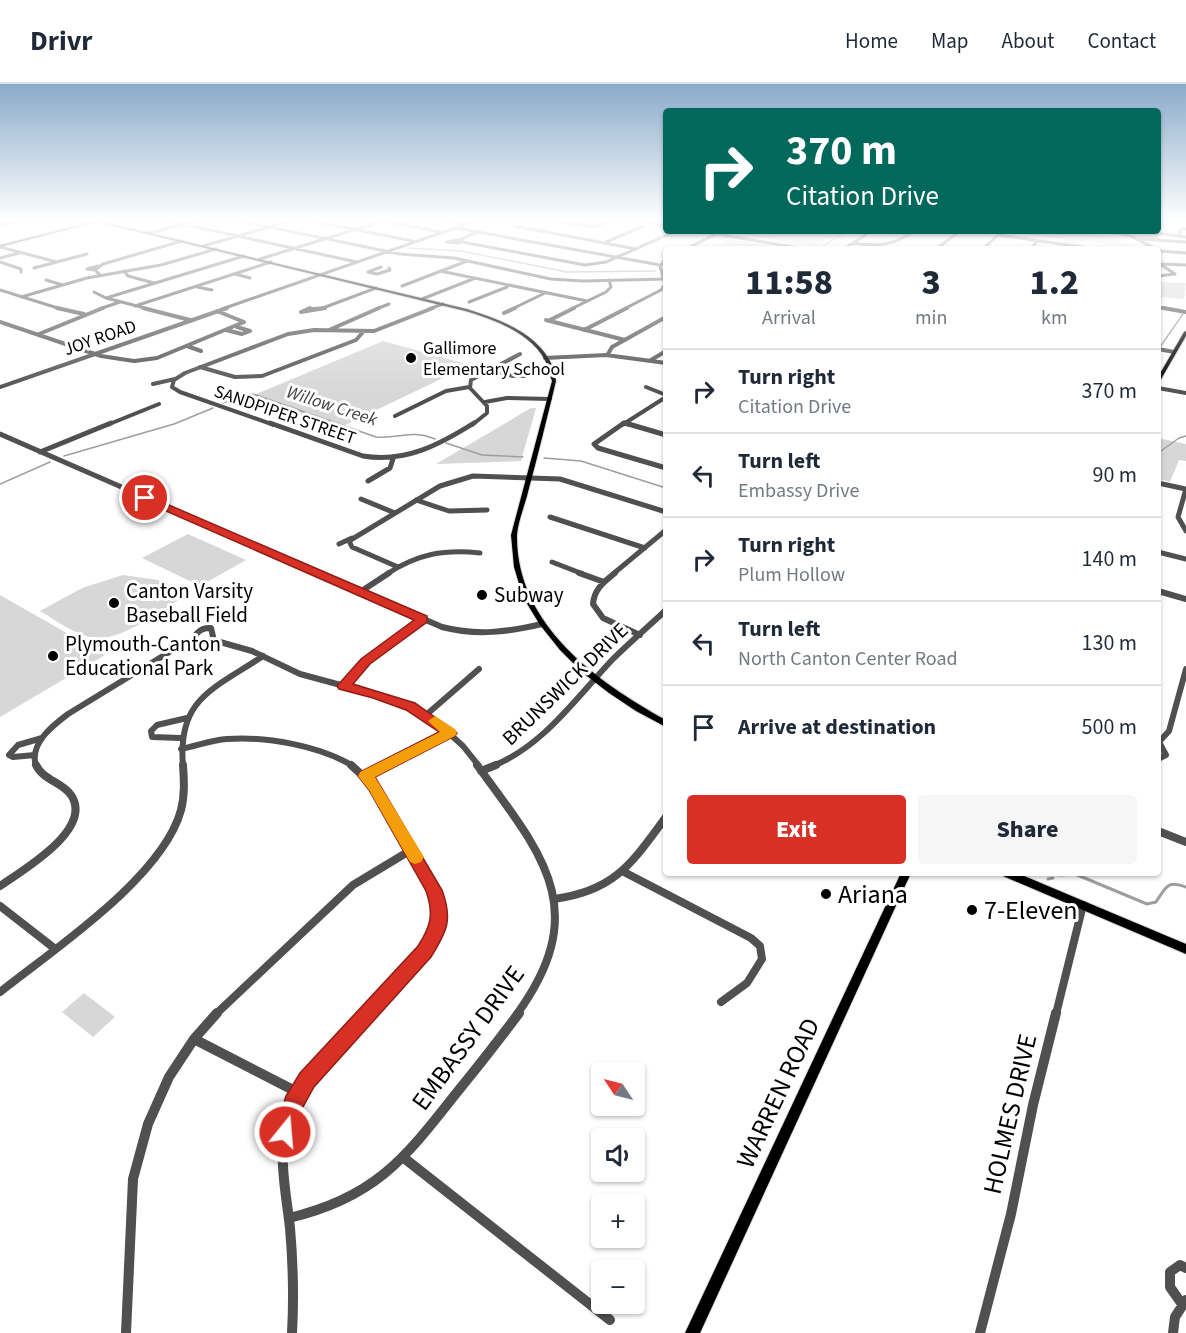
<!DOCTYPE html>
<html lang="en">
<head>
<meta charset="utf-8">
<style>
	:root { --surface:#fff; --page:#f6f6f7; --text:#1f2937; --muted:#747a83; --line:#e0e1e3; --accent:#d93025 }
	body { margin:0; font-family:"Source Sans 3",sans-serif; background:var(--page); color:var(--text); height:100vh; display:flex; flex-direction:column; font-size:22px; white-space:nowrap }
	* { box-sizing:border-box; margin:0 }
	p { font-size:20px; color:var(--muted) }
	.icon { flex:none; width:33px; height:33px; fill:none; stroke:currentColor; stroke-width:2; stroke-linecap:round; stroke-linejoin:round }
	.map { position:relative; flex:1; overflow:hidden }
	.drawer { position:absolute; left:663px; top:162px; width:498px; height:630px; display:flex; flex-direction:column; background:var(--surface); border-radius:6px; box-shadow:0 2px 4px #0004 }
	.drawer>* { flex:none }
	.banner { position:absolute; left:663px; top:24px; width:498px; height:126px; border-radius:6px; box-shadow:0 2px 4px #0004; background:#00695c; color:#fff; overflow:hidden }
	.needle { width:39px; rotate:305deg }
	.fabs { position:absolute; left:591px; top:978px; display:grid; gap:12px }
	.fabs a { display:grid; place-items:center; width:54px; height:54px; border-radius:6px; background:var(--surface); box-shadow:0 2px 4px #0004; font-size:30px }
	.pin { position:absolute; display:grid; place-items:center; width:51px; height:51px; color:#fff; margin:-26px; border:3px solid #fff; border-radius:50%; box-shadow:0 2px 6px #0007 }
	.me { position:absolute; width:66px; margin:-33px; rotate:17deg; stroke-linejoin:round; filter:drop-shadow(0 0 4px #0008) }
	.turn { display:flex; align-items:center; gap:21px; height:126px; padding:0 24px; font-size:27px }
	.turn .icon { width:78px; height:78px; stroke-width:2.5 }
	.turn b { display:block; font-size:42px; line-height:51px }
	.eta { display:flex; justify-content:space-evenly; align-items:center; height:102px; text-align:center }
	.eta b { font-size:36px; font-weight:800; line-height:42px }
	.action { display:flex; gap:12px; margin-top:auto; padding:12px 24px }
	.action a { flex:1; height:69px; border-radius:6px; background:var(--accent); color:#fff; font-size:24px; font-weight:800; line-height:69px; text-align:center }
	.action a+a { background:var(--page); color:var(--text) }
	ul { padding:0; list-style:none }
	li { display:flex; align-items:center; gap:18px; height:84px; padding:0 24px; border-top:2px solid var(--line) }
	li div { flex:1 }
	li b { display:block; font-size:22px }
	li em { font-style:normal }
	header { display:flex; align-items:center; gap:36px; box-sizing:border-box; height:84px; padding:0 30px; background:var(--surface); border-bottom:2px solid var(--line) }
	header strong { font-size:28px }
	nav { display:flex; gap:33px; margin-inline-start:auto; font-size:21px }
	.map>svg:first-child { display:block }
	.green { fill:#d7d7d7 }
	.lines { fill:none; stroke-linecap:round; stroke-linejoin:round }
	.stream-far1 { stroke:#9e9e9e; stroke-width:1.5 }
	.stream { stroke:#9e9e9e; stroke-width:3 }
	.major-casing { stroke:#dbdbdb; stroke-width:2 }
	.minor-far5 { stroke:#505050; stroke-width:3 }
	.minor-far4 { stroke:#505050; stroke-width:4 }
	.minor-far3 { stroke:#505050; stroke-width:5 }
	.minor-far2 { stroke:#505050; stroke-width:6 }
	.minor-far1 { stroke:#505050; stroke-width:8 }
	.minor { stroke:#505050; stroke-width:10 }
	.major { fill:#000; fill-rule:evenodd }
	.route { fill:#d93025; stroke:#8d1f18; stroke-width:1.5 }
	.slow { fill:#f59e0b }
	.poi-dot { fill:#000; stroke:#fff; stroke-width:2 }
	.labels { text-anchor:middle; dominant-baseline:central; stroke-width:6; stroke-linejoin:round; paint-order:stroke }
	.far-street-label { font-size:18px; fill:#000; stroke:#fff }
	.far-poi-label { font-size:18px; fill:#000; stroke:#fff; text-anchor:start }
	.far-water-label { font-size:18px; font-style:italic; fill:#3f3f3f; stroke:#fff }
	.poi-label { font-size:21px; fill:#000; stroke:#fff; text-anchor:start }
	.street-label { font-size:21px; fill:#000; stroke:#fff }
	.near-poi-label { font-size:26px; fill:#000; stroke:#fff; text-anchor:start }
	.near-street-label { font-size:26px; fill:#000; stroke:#fff }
</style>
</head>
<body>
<header>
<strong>Drivr</strong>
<nav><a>Home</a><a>Map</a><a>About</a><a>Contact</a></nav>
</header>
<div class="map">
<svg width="1186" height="1249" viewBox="0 0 1186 1249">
	<rect width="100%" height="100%" fill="#fff"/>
	<path class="green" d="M745,147H843L815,163L740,150Z
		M1003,147C1046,147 1091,142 1130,162L1078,157L1075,161L1062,159L1064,155Z
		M729,155L789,165H710Z
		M1158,198L1186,199L1184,215L1163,213L1158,217Z
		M383,257L470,281L339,344L249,313Z
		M531,324H536L521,377L436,380Z
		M1158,354L1186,360V377L1179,376L1170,398L1158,395Z
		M188,450L246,476L200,502L142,474Z
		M123,491L158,496L186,511C163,525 117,561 90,553C73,549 55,536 40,527L82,504Z
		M0,511L105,571L0,633Z
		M84,909L115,933L93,953L62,928Z"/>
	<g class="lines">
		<path class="stream-far1" d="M408,164L461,167L567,188L655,187
			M818,165L847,147
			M1160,263L1183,230
			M223,319L253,310L376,353C400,355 411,345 435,355
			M446,359L482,371L523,373
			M1158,369L1179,354L1186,352
			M64,372L174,340L213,324
			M544,374L581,377L666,404
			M0,400L50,378"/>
		<path class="stream" d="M1060,791L1075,790L1147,820L1156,818C1166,803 1167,796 1186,803
			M1048,795L1053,794"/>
		<defs>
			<path id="major" d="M86,135H92L467,225C499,235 539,249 553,283C554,287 555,292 556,297C547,334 538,371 528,408C525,421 517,440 517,453C517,541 597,598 666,636V643L636,627L609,609L583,589L560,566L540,541L523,513L514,483L511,451L552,297C550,293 550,288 548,283C536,250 495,236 465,227L97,138L0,163V161L94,137Z
				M1186,247V252L1160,297L1158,298V293L1184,248Z
				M901,789H911L700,1249H685Z
				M1002,789H1017L1186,860V870L1003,792Z"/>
		</defs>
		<use href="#major" class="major-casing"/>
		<path class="minor-far5" d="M159,135L357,178
			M231,135L400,170L454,174L551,195L583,197L666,195
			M302,135L413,157
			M439,135L464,140
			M545,135L593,143L616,135
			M638,135L666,142
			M384,137L441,148
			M0,141L27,135
			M515,142L636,165
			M456,144L660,181
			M698,147L806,165
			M1105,147L1128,151L1161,167
			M1142,147L1186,153
			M477,148L457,157L585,181L606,178L676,147
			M149,149L204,135
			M999,151L1096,165
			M1178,152L1182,145H1186
			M1141,155L1186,158
			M457,156L447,158L459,159
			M604,159L643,142
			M853,159C877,163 894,161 915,147
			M203,162L297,135
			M0,163L57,178
			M686,165L716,150
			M844,165L871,147
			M936,165L960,147
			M983,165L1000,149
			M1030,165L1038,157
			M1159,167L1186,169
			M0,174L19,169
			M260,175L389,135
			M0,178L21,185V188
			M1162,180L1186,181
			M381,183L368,188L377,190L390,186L389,184
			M34,184L87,170
			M95,186L87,185L98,182
			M124,187L128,192L154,199
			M440,187L587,217
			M235,190L250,194
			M100,191L95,186L103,180L182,157
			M1158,192L1175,190L1160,180
			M46,196L63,201
			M402,202L467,177
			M197,203L212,206
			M0,206L61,225
			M94,208L106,214L149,225
			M21,213L87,194L161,181L216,165
			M106,214L244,172
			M422,215L473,195
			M469,218L507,203
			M135,222L271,178
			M1158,223L1171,225
			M99,225L120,218
			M222,225L481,135
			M307,225L320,224
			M320,225L376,204
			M376,225L389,220
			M429,225L443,220
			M512,225L545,209
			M571,225L606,208L611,203L609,196
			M624,225L661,206L665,200L660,182L666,175"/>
		<path class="minor-far4" d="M57,224L84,230
			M143,224L190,236
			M310,224L301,228L325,224
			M1163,224L1186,228
			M504,229L515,224
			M546,236L625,256
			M550,236L574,224
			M0,238L101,272L134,277L157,274L244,238L217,227
			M226,246L242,250L250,247L237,243
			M329,246L379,224
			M584,246L627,224
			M39,250L103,224
			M187,262L201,267
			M1158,265L1174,268
			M608,270L612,263L666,233
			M545,274L606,271L666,279
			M651,276L666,267
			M200,283L235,293L262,292L356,256L363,248
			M489,285L513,292H529
			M153,300L175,295
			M0,303L227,224
			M646,303L666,311
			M1158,304L1186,309
			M485,318L507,314L550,315
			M395,332L446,307L469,303
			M623,339L630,341
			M107,341L159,320
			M274,341L180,308L172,303L174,296L185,289L288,250L314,246L374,247L433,224
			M472,341L487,329V322L470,304L471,296L520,270
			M622,341L666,313"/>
		<path class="minor-far3" d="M270,339L363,372C405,379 439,361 474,339
			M624,339L594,360L598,364L666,384
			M625,339L666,351
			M0,350L321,490
			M40,368L111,339
			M368,397L390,384L393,375
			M1158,399L1186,405
			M1186,405L1178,433L1186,447
			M361,415L395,429
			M416,416L449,427L487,426
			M550,433L645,464
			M339,460L352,454
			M1158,468L1186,475
			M552,478L583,490
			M398,483L352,463L349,457L440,402L473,392L560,395L666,428
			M387,490C417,470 444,465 480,469
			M613,490L666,446"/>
		<path class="minor-far2" d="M317,489L442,543C477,552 508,548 542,540
			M579,489L604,498
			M615,489C604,498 594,505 593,520L603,534L640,551
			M1158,507L1186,515
			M360,508L389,489
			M190,561C195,551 199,543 211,544L214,557
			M343,602L366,578L423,535
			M426,631L479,585
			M181,654L152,653L151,647L157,641L187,634
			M1158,659L1169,647L1186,585
			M181,665C196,662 212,656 227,655C266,652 320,662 353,682
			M35,671L13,673L9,671L18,661L42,654
			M1158,675L1166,671L1159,658
			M36,682C29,660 52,642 68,630L171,567L201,558H220L252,567L300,590L374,610L409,623L441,642L463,662L479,682
			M183,682C177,614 214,605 263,572
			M383,682L450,649
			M493,682C543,662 576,614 612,576C629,559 648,543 666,526"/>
		<path class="minor-far1" d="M351,681L374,702L434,806L440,827L439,840L431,860L365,930
			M477,681C542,770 593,825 517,930
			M481,687L496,681
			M365,691L386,681
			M1158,747L1186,758
			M624,788L751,854L760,862L762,875L747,899L721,918
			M0,802C23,786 94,745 71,711C62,698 43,696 36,681
			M554,815C615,807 632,779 666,733
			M0,822L54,864
			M0,908C54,865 163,793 181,726C185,711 184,696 183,681
			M216,930L353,801L411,766
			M1056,930L1083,821"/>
		<path class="minor" d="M194,955L299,1009
			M404,1074L610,1236
			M289,1134C373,1114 403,1077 454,1012C476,985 498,957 519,929
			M1182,1220L1170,1203V1188L1180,1181L1186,1184
			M126,1249L133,1095L148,1040L169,993L194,955L217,929
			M292,1249C294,1214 293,1179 290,1144C286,1107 276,1067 290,1031C305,991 338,959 366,929
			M980,1249L1011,1130L1033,1021L1056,929
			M1173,1249L1175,1233L1186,1216"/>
		<use href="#major" class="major"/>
	</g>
	<linearGradient id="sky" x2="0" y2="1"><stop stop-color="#8aabca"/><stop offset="0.44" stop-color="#fff"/><stop offset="1" stop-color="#fff" stop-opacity="0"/></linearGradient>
	<rect width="1186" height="310" fill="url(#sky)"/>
	<path class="route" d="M141,412H148L427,532V538L370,580L353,600L415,619L457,649L455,652L375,693L442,806C453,836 447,847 431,873L314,1003L303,1023L292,1055L285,1058L277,1055L274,1048L286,1012L300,989L418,862C431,842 434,830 426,807L369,706L358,692L360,688L439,648L406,626L373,614L339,605L337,602L361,575L414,536L141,416Z"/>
	<path class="slow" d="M435,632L455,645L457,649L455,652L375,693L424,773L421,778L415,780L410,778L369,706L358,692L360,688L440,648L428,637Z"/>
	<g class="poi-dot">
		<circle cx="411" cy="274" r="6"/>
		<circle cx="482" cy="511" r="6"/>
		<circle cx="114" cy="519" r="6"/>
		<circle cx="53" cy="572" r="6"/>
		<circle cx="826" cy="810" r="6"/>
		<circle cx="972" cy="826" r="6"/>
	</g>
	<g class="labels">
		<g class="far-street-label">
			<text transform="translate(100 254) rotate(-19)">JOY ROAD</text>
			<text transform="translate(285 331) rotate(19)">SANDPIPER STREET</text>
		</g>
		<g class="far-poi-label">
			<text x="423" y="264">Gallimore<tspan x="423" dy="21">Elementary School</tspan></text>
		</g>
		<g class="far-water-label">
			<text transform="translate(332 322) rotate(18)">Willow Creek</text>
		</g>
		<g class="poi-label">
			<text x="126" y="507">Canton Varsity<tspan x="126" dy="24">Baseball Field</tspan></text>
			<text x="494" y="511">Subway</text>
			<text x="65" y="560">Plymouth-Canton<tspan x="65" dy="24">Educational Park</tspan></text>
		</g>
		<g class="street-label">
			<text transform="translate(565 600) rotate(-44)">BRUNSWICK DRIVE</text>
		</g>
		<g class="near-poi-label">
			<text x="838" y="810">Ariana</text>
			<text x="984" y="826">7-Eleven</text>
		</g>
		<g class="near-street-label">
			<text transform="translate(468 954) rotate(-54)">EMBASSY DRIVE</text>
			<text transform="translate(778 1009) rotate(-65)">WARREN ROAD</text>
			<text transform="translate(1010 1030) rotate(-77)">HOLMES DRIVE</text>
		</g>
	</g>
</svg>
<div class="fabs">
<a><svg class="needle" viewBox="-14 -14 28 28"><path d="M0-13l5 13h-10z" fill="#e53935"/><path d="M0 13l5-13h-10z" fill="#747a83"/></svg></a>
<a><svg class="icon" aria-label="sound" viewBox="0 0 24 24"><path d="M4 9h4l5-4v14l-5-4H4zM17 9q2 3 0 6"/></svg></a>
<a>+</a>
<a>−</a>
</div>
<div class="pin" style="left:145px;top:414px;background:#d93025"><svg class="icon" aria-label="arrive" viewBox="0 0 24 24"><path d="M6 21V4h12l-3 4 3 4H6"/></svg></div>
<svg class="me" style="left:285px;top:1048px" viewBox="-20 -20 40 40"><circle r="17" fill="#d93025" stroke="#fff" stroke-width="3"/><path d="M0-11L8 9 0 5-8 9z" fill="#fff"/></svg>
<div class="banner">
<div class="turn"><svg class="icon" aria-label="right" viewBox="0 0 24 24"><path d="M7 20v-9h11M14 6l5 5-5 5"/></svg><div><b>370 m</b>Citation Drive</div></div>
</div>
<section class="drawer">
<div class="eta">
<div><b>11:58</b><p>Arrival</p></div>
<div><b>3</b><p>min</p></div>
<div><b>1.2</b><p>km</p></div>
</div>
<ul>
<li><svg class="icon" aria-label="right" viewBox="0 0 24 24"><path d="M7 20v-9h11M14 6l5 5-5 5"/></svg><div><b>Turn right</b><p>Citation Drive</p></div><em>370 m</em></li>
<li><svg class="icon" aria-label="left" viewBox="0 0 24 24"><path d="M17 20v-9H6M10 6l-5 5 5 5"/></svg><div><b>Turn left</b><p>Embassy Drive</p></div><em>90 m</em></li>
<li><svg class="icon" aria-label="right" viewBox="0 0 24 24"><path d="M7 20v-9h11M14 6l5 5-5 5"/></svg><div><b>Turn right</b><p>Plum Hollow</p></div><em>140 m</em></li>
<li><svg class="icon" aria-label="left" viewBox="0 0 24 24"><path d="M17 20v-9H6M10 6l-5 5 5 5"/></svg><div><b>Turn left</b><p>North Canton Center Road</p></div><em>130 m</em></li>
<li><svg class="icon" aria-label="arrive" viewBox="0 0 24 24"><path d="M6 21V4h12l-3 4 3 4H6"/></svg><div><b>Arrive at destination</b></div><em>500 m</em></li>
</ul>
<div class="action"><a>Exit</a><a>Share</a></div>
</section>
</div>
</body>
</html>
